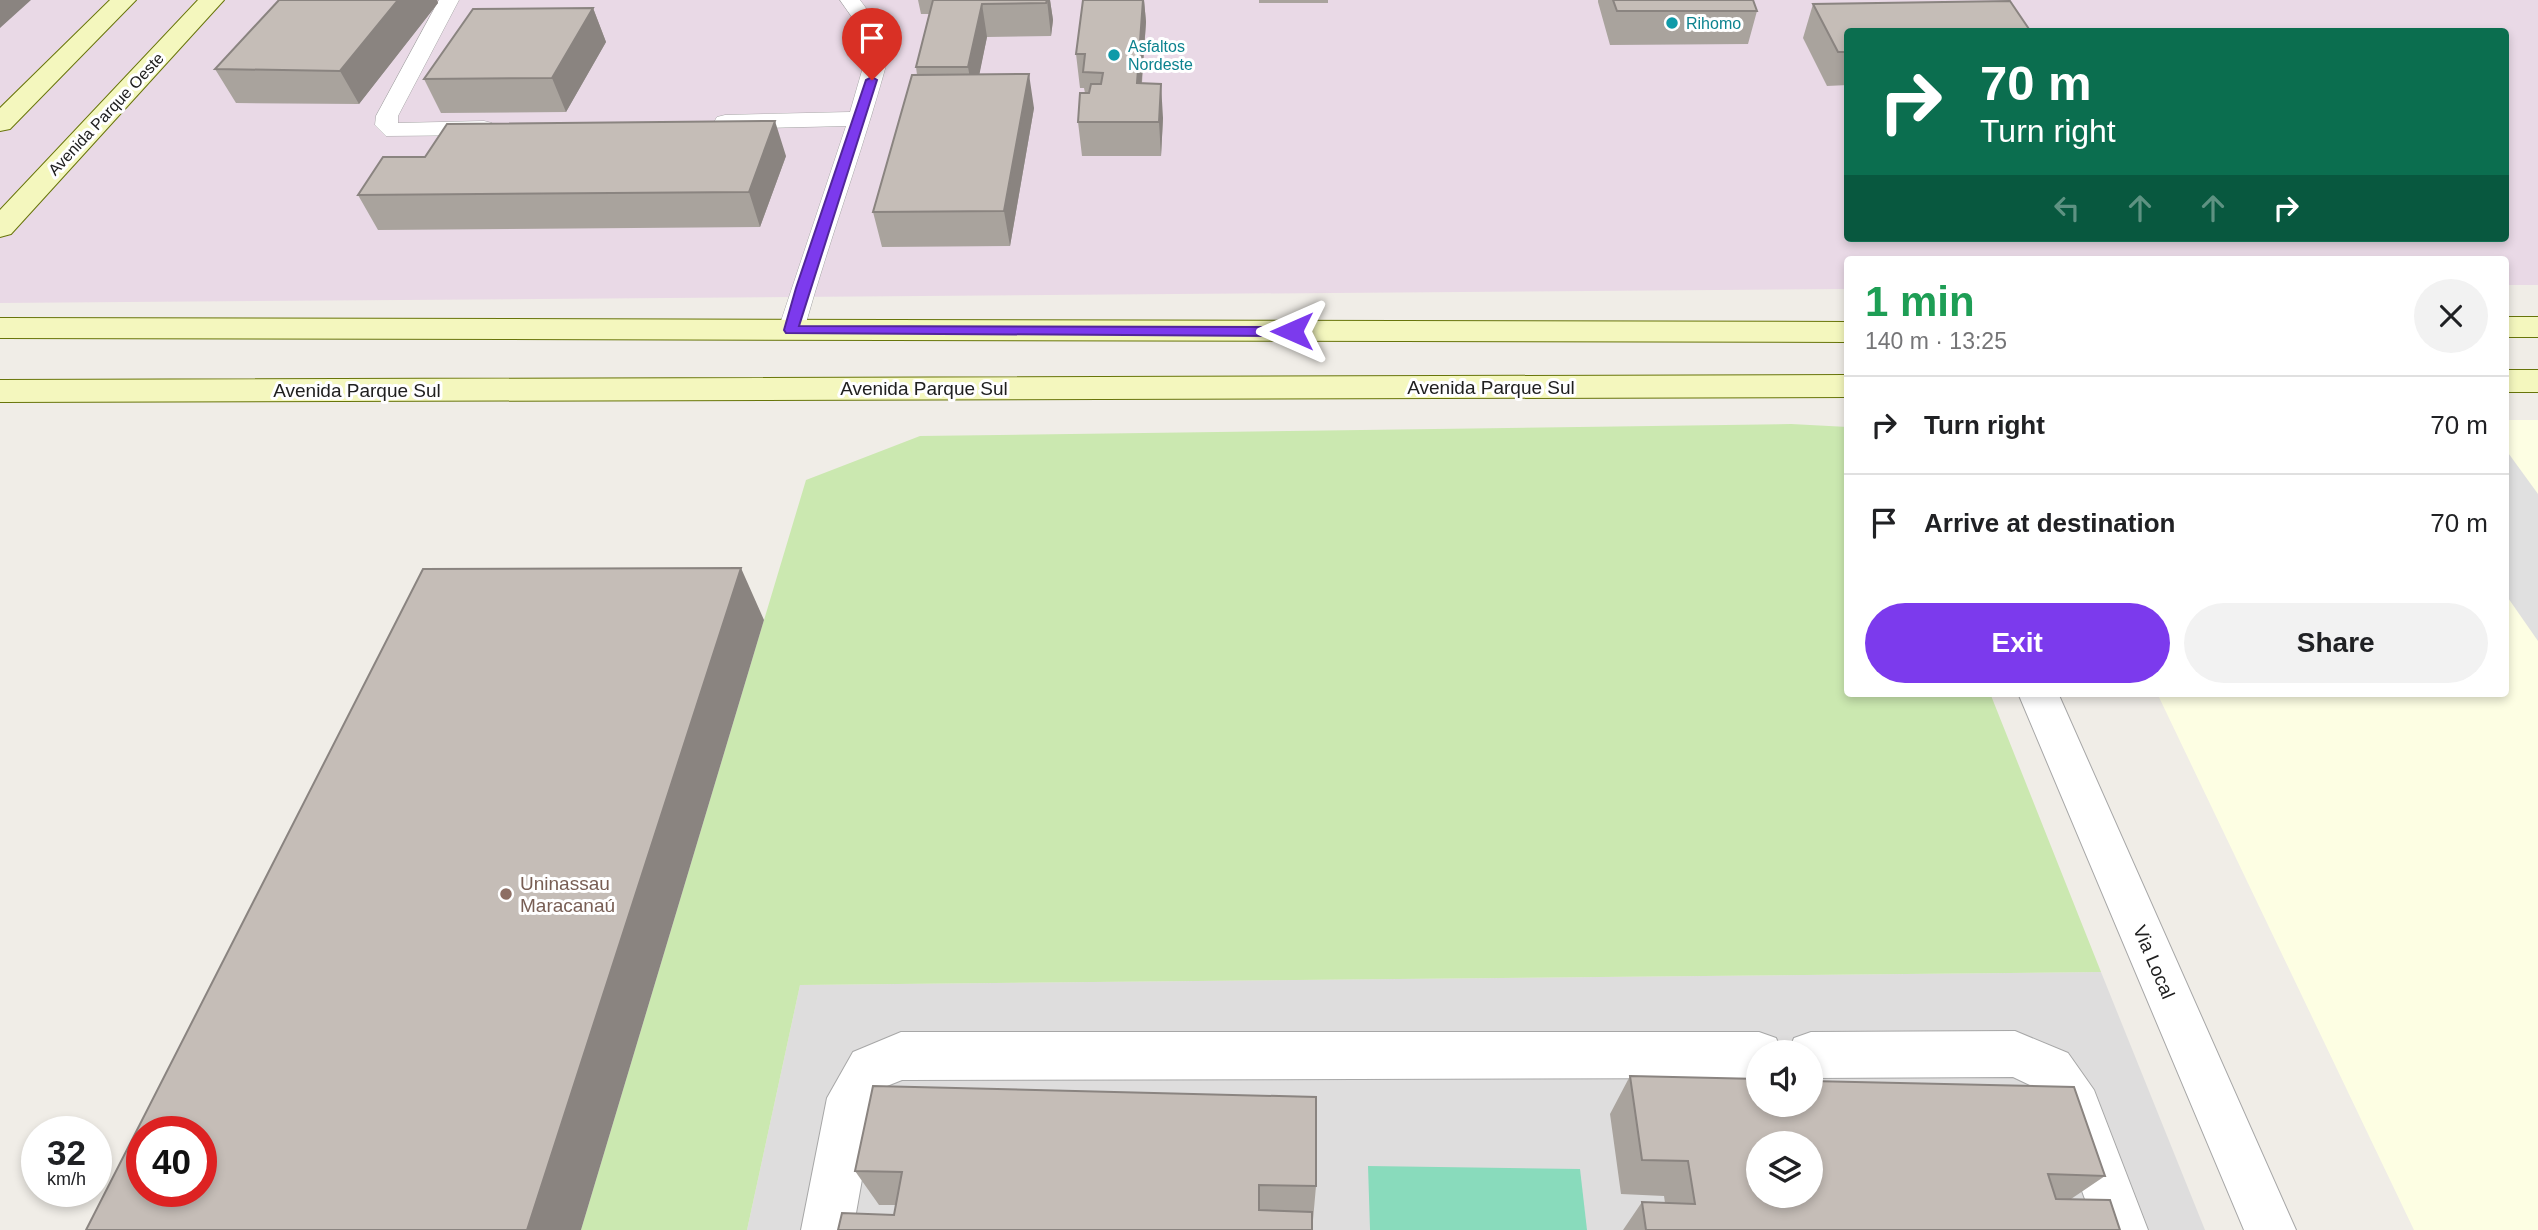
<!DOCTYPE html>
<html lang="en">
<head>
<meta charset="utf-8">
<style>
	:root { --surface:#fff; --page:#f2f2f2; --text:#202124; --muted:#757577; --line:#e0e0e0; --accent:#7c3aed }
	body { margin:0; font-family:Helvetica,sans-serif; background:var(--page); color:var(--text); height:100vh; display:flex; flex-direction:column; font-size:26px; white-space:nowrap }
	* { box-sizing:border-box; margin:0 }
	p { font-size:23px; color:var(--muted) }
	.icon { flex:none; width:38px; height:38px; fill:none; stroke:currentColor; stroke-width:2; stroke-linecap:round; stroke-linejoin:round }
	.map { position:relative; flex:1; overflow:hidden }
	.sheet { position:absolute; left:1844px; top:256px; width:665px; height:441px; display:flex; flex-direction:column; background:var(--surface); border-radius:7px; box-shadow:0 4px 10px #0003 }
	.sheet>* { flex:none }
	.top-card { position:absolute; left:1844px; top:28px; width:665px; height:214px; border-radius:7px; box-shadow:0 4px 10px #0003; background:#0b6e4f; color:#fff; overflow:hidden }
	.controls { position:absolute; left:1746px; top:1040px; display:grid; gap:14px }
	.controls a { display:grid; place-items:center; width:77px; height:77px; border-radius:50%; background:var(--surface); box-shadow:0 4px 10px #0003; font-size:35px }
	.speed { position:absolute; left:21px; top:1116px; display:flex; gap:14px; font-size:35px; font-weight:700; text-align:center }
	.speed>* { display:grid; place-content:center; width:91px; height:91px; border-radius:50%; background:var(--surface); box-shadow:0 4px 10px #0003; line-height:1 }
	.speed small { font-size:18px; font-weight:400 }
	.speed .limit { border:10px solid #d22; background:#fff; color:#111 }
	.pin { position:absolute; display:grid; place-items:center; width:60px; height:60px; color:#fff; margin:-72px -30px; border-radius:50% 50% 50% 0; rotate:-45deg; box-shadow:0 0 7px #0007 }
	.pin .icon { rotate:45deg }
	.me { position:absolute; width:77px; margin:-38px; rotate:270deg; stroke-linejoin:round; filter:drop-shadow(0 0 5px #0008) }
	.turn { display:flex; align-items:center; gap:24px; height:147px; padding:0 21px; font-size:32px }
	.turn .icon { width:91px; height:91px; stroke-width:2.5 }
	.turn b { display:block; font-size:49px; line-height:60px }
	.lanes { display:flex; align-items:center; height:66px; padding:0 21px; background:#0003; justify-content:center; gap:35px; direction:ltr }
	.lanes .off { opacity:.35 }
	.round { display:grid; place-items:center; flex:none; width:74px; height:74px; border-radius:37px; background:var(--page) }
	.headline { display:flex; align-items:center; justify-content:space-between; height:119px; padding:0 21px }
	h1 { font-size:42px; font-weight:700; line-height:52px; color:#1e9e55 }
	.primary-button { display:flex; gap:14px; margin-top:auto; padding:14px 21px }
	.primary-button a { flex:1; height:80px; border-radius:42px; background:var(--accent); color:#fff; font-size:28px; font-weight:700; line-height:80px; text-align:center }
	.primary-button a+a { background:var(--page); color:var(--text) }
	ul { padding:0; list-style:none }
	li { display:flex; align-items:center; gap:21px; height:98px; padding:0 21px; border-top:2px solid var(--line) }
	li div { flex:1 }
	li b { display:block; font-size:26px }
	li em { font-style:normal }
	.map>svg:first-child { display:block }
	.residential { fill:#dedddd; fill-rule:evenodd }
	.industrial { fill:#e9d9e6; fill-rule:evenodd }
	.education { fill:#fdfee3 }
	.grass { fill:#cbe8b0 }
	.pitch { fill:#89dbbc }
	.parking { fill:#e0e0e0 }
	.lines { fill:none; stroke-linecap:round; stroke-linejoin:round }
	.lane-casing { stroke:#a7a7a7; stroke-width:1 }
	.street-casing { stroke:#a7a7a7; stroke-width:2 }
	.secondary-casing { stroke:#68750a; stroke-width:2 }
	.lane { fill:#fff; fill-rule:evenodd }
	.street { fill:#fff; fill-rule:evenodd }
	.secondary { fill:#f4f7be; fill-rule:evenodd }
	.wall { fill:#a9a39d }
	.shaded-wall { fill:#8a8480 }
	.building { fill:#c5bdb7; stroke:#8a8480; stroke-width:2; fill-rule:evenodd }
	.route { fill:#7c3aed; stroke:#51269a; stroke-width:2 }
	.culture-dot { fill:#0f9aa8; stroke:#fff; stroke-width:2.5 }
	.education-dot { fill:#8d6e63; stroke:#fff; stroke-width:2.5 }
	.labels { text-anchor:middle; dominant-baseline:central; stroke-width:6; stroke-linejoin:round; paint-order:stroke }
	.far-culture-label { font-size:16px; fill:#0d838f; stroke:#fff; text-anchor:start }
	.far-street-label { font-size:16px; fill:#202020; stroke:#fff }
	.street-label { font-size:19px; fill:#202020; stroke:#fff }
	.education-label { font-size:19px; fill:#785e54; stroke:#fff; text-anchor:start }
</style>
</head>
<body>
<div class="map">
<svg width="2538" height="1230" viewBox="0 0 2538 1230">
	<rect width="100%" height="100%" fill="#f0ede7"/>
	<path class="residential" d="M2101,972L2205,1230H747L800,985ZM1759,1052H1811V1104H1759ZM1759,1143H1811V1195H1759Z"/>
	<path class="industrial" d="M0,0H2538V285H2506V259H1848V289L0,303ZM1848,32H2506V238H1848Z"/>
	<path class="education" d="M2506,420H2538V1230H2414L2157,693H2506Z"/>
	<path class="grass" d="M1791,424L1848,427V693H1990L2101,972L800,985L747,1230H581L806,480L920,436Z"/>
	<path class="pitch" d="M1368,1166L1580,1169L1587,1230H1370Z"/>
	<path class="parking" d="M2506,450L2538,494V641L2506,595Z"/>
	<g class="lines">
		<defs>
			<path id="lane" d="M439,0H459L398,116V123L484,121L492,123L495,128L492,133L484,135L386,136L375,125L376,116Z
				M840,0H860L892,43C867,140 831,233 804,330L800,336L791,339L782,336L778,330L846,126L725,129L717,127L714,122L717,117L725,115L850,112L870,43Z"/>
			<path id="street" d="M2018,693H2058L2296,1230H2244Z
				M2015,1031L2068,1053L2094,1090L2148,1230H2096L2057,1121L2034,1087L2013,1077L1811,1078V1052H1788L1794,1038L1811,1032Z
				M901,1032H1759L1776,1038L1782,1052H1759V1078L902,1080L887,1086L875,1106L853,1230H801L827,1098L853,1052Z"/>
			<path id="secondary" d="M110,0H136L10,129L0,131V108Z
				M198,0H224L11,234L0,237V210Z
				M2506,317H2538V337H2506Z
				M0,318L1848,322V342L0,338Z
				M2506,370H2538V392H2506Z
				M1848,375V397L0,402V380Z"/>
		</defs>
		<use href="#lane" class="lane-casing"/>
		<use href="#street" class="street-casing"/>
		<use href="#secondary" class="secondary-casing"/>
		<use href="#lane" class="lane"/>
		<use href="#street" class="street"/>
		<use href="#secondary" class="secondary"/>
	</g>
	<path class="wall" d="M279,0H437L438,3L359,104L236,103L215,69Z
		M918,0H1050L1053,20L1051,36L987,37L979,74L1034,108L1010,246L882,247L873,212L917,75L916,67L929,14H921Z
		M1083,0H1144L1146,22L1142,83L1163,118L1161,156H1082L1078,122L1085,93L1084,88H1080L1076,54Z
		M1259,0H1328V3H1259Z
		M1598,0H1753L1757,11L1748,44L1610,45L1598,2Z
		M1813,4L1848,32V85L1827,86L1803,38Z
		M593,8L606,42L566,112L441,113L424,79Z
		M786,156L760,227L378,230L358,195Z
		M1630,1076L2105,1176L2071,1199L2120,1230H1623L1642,1202L1665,1203L1664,1196L1621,1194L1610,1114Z
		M873,1086L1316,1186L1313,1220L894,1215L896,1205H879L855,1171Z"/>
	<path class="shaded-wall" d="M0,0H31L0,28Z
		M398,0H437L438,3L359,104L340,71Z
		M1047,0H1050L1053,20L1051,36Z
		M1143,0H1144L1146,22L1139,117L1137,83Z
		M982,4L987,37L974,101L968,67Z
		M593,8L606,42L566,112L552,78Z
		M1029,74L1034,108L1010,246L1004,211Z
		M1161,84L1163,118L1161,156L1159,122Z
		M775,121L786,156L760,227L749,192Z
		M741,568L764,620L581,1230H527Z"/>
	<path class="building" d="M279,0H398L340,71L215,69Z
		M933,0H1047L1046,3L982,4L968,67H916Z
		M1083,0H1143L1137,83L1161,84L1159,122H1078L1080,93H1089L1091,84H1101L1103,73L1083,72L1085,54H1076Z
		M1613,0H1753L1757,11H1617Z
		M2010,1L2031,32H1848V52H1838L1813,4Z
		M593,8L552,78L424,79L473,9Z
		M1029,74L1004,211L873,212L912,75Z
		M775,121L749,192L358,195L383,157H425L447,124Z
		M741,568L527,1230H86L423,569ZM142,1132H201V1192H142Z
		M1630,1076L1759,1079V1104H1811V1081L2074,1087L2105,1176L2048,1174L2056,1199L2110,1200L2120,1230H1646L1642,1202L1695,1204L1688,1161L1642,1160ZM1759,1143H1811V1195H1759Z
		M873,1086L1316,1097V1186L1259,1185V1210L1312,1212V1230H838L842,1213L894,1215L902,1172L855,1171Z"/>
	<path class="route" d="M872,77L877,80L799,326L1292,327L1298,331L1292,336L786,333L784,330L796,288L866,80Z"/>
	<g class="culture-dot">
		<circle cx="1672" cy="23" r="7"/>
		<circle cx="1114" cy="55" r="7"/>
	</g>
	<circle class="education-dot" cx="506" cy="894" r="7"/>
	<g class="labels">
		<g class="far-culture-label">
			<text x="1686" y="23">Rihomo</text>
			<text x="1128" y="46">Asfaltos<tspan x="1128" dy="18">Nordeste</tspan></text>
		</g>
		<g class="far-street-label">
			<text transform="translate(106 114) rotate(-47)">Avenida Parque Oeste</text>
		</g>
		<g class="street-label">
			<text x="1491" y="387">Avenida Parque Sul</text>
			<text x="924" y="388">Avenida Parque Sul</text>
			<text x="357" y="390">Avenida Parque Sul</text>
			<text transform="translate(2154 962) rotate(67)">Via Local</text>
		</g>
		<g class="education-label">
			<text x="520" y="883">Uninassau<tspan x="520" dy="22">Maracanaú</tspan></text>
		</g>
	</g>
</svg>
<div class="controls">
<a><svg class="icon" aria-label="sound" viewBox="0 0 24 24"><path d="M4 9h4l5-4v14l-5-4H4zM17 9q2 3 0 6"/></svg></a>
<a><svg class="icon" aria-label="layers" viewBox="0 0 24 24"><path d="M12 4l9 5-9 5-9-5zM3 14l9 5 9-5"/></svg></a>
</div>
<div class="speed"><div>32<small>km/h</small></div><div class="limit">40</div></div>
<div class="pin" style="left:872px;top:80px;background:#d93025"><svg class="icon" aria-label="arrive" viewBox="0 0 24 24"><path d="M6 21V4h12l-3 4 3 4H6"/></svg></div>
<svg class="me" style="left:1292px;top:331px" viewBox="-20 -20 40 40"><path d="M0-17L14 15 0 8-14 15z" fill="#7c3aed" stroke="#fff" stroke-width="4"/></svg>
<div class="top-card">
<div class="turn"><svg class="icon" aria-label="right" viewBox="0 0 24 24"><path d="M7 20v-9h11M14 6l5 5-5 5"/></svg><div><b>70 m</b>Turn right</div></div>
<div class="lanes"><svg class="icon off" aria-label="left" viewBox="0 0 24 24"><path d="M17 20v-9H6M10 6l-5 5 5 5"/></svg><svg class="icon off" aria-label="ahead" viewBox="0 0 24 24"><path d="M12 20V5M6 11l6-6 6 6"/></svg><svg class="icon off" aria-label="ahead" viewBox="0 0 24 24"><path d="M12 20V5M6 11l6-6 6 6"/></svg><svg class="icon" aria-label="right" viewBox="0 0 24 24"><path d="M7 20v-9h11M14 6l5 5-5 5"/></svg></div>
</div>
<section class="sheet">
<div class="headline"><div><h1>1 min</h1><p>140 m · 13:25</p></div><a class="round"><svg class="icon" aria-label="close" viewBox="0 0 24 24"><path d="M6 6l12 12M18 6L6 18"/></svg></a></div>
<ul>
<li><svg class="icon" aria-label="right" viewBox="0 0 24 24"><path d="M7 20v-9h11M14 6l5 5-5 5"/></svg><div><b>Turn right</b></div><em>70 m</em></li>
<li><svg class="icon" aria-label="arrive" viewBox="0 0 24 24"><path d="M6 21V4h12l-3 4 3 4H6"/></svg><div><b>Arrive at destination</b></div><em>70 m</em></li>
</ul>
<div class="primary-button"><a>Exit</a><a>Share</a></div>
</section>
</div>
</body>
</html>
